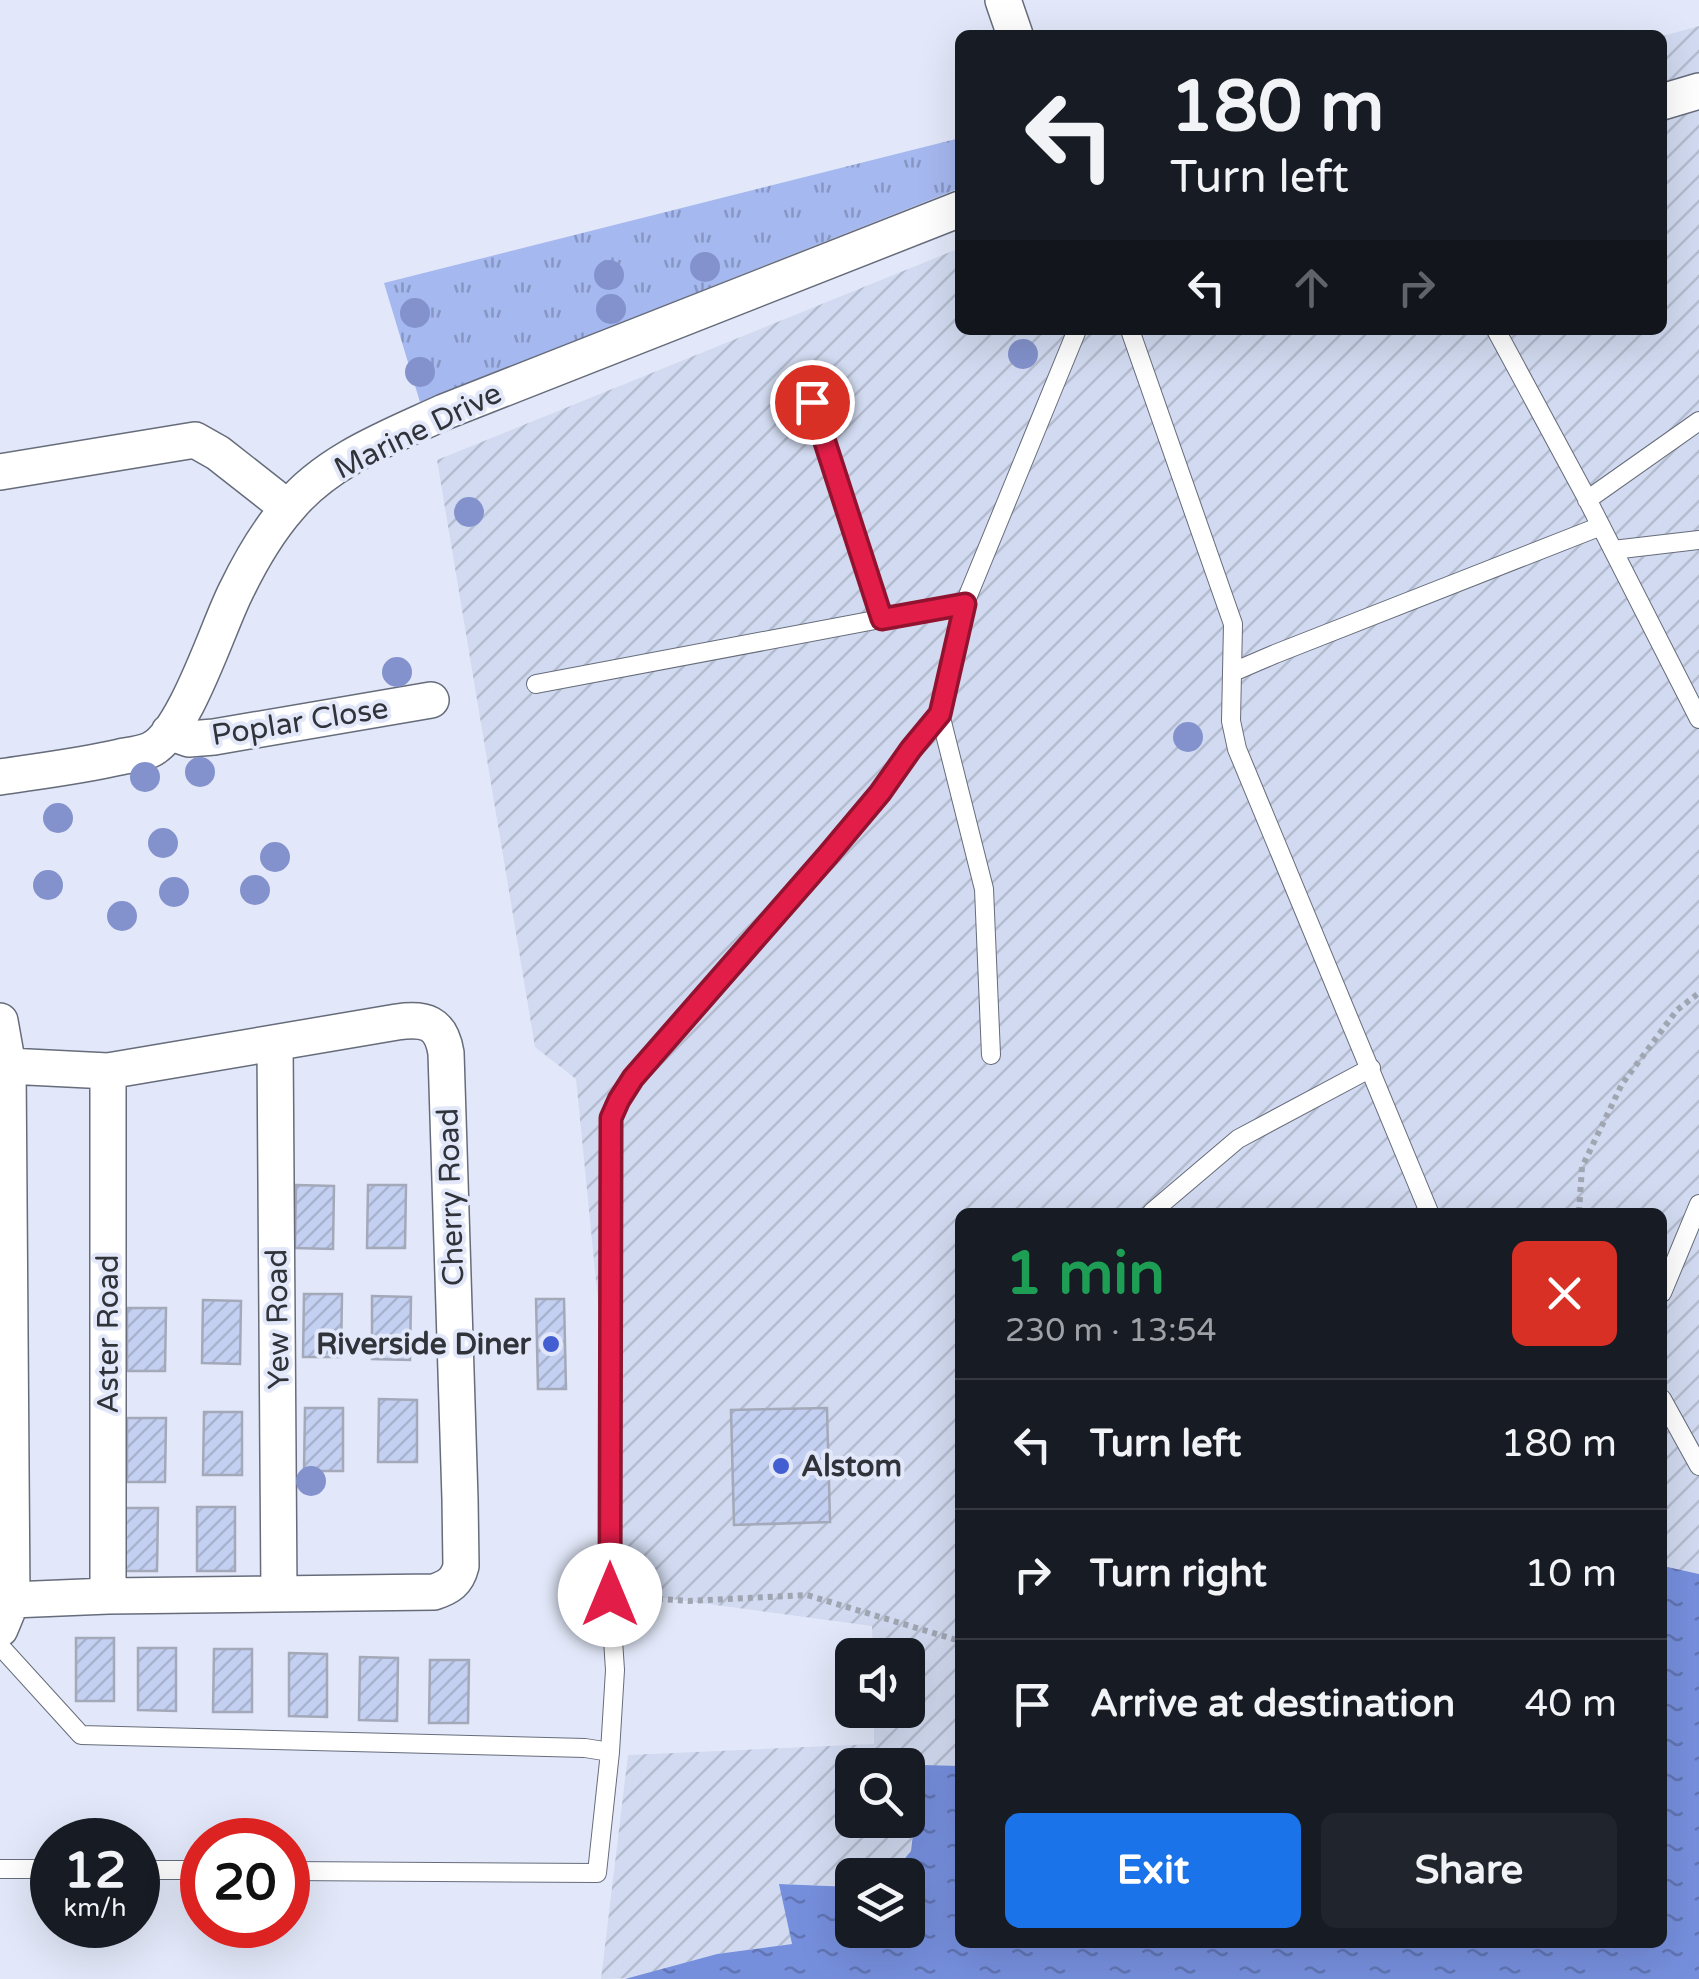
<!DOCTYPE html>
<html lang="en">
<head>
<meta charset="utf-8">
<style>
	:root { --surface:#171b24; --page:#20242c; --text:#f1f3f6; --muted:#9ea1a6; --line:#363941; --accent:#1a73e8 }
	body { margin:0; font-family:"Varela Round",sans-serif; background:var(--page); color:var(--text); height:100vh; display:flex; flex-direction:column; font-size:38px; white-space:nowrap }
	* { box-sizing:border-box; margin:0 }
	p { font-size:32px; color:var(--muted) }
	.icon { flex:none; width:55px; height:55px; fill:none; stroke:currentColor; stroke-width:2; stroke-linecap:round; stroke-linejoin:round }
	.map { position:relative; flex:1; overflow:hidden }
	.sheet { position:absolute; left:955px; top:1208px; width:712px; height:740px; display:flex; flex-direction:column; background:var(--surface); border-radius:15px; box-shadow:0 10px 40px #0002 }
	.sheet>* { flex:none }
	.top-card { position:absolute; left:955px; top:30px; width:712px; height:305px; border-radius:15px; box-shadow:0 10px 40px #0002; background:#171b24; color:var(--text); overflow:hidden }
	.fabs { position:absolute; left:835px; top:1638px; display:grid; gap:20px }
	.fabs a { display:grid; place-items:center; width:90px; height:90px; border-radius:15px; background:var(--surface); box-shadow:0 10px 40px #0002; font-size:50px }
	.speed { position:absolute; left:30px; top:1818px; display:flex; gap:20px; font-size:50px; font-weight:700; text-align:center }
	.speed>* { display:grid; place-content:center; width:130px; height:130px; border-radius:50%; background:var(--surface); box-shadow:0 10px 40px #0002; line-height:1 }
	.speed small { font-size:25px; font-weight:400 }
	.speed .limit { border:15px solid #d22; background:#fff; color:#111 }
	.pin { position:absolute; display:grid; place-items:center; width:85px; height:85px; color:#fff; margin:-42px; border:5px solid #fff; border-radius:50%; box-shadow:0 2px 10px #0007 }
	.me { position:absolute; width:110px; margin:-55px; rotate:0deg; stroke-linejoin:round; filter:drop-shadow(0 0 8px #0008) }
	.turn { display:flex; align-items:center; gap:35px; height:210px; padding:0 50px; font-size:45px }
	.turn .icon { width:130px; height:130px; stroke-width:2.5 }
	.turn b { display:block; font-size:70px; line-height:85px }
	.lanes { display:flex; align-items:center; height:95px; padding:0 50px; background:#0003; justify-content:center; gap:50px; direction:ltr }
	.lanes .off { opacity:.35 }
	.round { display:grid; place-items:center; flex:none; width:105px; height:105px; border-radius:15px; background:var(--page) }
	.head { display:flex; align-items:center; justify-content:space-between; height:170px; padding:0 50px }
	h1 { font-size:60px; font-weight:700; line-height:75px; color:#1e9e55 }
	.cta { display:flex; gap:20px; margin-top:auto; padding:20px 50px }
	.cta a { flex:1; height:115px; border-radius:15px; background:var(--accent); color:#fff; font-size:40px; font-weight:700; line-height:115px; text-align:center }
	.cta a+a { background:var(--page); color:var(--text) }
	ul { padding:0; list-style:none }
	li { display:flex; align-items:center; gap:30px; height:130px; padding:0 50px; border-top:2px solid var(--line) }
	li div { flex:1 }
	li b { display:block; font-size:38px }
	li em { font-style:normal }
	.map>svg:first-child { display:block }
	.industrial { fill:url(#industrial-furrows); fill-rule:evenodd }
	.grass { fill:url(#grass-tufts) }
	.water { fill:url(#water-ripples) }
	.building { fill:url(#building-hatch); stroke:#a3a9b9; stroke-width:2.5 }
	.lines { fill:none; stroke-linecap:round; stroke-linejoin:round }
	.service-casing { stroke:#666c7a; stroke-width:20 }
	.minor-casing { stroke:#666c7a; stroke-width:38 }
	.path { stroke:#a0a5b2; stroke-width:6; stroke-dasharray:5 5; stroke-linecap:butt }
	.service { stroke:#fff; stroke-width:18 }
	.minor { stroke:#fff; stroke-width:35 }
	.tree { fill:#8392cc }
	.route-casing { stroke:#92132f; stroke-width:25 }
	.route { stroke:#e11d48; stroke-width:18 }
	.poi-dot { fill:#435ed1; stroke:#e2e8f9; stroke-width:4 }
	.labels { text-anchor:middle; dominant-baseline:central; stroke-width:8; stroke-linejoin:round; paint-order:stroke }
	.street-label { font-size:30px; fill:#303339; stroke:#e2e8f9 }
	.poi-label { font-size:30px; font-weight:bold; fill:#303339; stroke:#e2e8f9; text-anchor:end }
</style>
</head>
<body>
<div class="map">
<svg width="1699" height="1979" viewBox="0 0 1699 1979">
	<defs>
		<pattern id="industrial-furrows" width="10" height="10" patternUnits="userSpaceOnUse" patternTransform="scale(2.5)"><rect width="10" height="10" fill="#d1daf0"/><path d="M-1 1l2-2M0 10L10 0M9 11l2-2" fill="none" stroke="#b4bccf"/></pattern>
		<pattern id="grass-tufts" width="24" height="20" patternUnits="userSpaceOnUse" patternTransform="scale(2.5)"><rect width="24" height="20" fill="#a5b8ef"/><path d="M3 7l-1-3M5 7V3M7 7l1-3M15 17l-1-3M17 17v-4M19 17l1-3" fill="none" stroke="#8796c3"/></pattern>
		<pattern id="water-ripples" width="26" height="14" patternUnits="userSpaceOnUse" patternTransform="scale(2.5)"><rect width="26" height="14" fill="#768fdd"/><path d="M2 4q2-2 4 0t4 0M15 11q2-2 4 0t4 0" fill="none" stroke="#6175b4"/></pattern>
		<pattern id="building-hatch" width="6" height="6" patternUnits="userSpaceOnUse" patternTransform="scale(2.5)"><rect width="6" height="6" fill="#c4d0f2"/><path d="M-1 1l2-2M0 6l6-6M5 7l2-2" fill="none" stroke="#a9b3d0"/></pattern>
	</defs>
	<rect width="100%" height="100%" fill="#e2e8f9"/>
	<path class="industrial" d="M1699,26V1574L1663,1566L1662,1212H960V1766H921L911,1851L891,1875H852V1887L780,1884L792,1944L717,1954L631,1978L601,1979L628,1755L874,1744V1710H908V1655H873L872,1626L627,1593L576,1079L535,1047L437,460L960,248V330H1662L1663,36ZM852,1765H908V1820H852Z"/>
	<path class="grass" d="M960,138V188L420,402L384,283Z"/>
	<path class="water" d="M1663,1566L1699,1574V1979H625L717,1954L792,1944L779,1884L852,1887V1930H908V1875H891L911,1851L921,1765L960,1766V1942H1662Z"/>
	<path class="building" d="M296,1185L334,1186L333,1249L295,1248Z
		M368,1185H406L405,1248H367Z
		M304,1294H342L341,1357H303Z
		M372,1296L411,1297L410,1360L372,1359Z
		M536,1299H564L566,1389H538Z
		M203,1300L241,1301L240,1364L202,1363Z
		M127,1308H166L165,1371H127Z
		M379,1399L417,1400V1462H378Z
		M305,1408H343V1471H304Z
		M827,1408L830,1522L734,1525L731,1410Z
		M204,1412H242V1475H203Z
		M127,1418H166L165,1482H127Z
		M197,1507H235V1571H197Z
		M119,1508H158L157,1571H119Z
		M76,1638H114V1701H76Z
		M138,1648H176V1711L138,1710Z
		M214,1649H252V1712H213Z
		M289,1653L327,1654V1717L289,1716Z
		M360,1657L398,1658L397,1721L359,1720Z
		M430,1660H469L468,1723H429Z"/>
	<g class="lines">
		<defs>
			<path id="service" d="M1130,330L1233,624L1231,721L1237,749L1429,1212
				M1496,330L1584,493L1699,719
				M812,402L882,619
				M1587,500L1699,421
				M1613,550L1699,540
				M1233,672L1275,654L1601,526
				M536,684L965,603
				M940,714L984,889L991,1055
				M1152,1212L1238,1139L1371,1068
				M1662,1293L1699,1204
				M1662,1399L1699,1466
				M0,1646L81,1735L585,1748L610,1752
				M0,1869H52
				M138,1870H202
				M288,1871L597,1873L610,1752L615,1670L610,1595L611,1118L619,1099L633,1078L827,855L880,793L918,739L940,714L965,603L1077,330"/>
			<path id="minor" d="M1003,0L1015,35
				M1662,102L1699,91
				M0,472L195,440L218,453L288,508
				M169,732L189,739L214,737L431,700
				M0,777C40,771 81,766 120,757C130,755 141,754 150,750C185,734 218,626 236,591C250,562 268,531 289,507C328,460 390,437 444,412L960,209
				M0,1021L8,1066L108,1071L397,1022C425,1018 441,1022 446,1053L460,1499L461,1566C457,1582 449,1587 434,1592L108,1596L12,1600
				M275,1044L279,1594
				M108,1071V1596
				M0,1629L12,1600L8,1066"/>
		</defs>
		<use href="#service" class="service-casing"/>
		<use href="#minor" class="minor-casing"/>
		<path class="path" d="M1579,1212L1582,1167L1622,1084L1677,1010L1699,993
			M638,1597L688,1601L807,1595L960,1641"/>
		<use href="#service" class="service"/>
		<use href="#minor" class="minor"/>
	</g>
	<g class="tree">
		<circle cx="705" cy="267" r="15"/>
		<circle cx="609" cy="275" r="15"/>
		<circle cx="611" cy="309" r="15"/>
		<circle cx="415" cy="313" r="15"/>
		<circle cx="1023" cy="354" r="15"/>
		<circle cx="420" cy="372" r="15"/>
		<circle cx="469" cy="512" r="15"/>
		<circle cx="397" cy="672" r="15"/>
		<circle cx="1188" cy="737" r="15"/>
		<circle cx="200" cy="772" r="15"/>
		<circle cx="145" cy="777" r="15"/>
		<circle cx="58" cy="818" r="15"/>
		<circle cx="163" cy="843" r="15"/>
		<circle cx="275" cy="857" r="15"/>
		<circle cx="48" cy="885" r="15"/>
		<circle cx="255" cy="890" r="15"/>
		<circle cx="174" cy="892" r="15"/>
		<circle cx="122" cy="916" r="15"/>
		<circle cx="311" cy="1481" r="15"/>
	</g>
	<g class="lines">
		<defs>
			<path id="route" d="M610,1595L611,1118L619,1100L633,1078L828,855L880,793L911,749L940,714L965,604L882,619L812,402"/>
		</defs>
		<use href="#route" class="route-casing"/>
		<use href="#route" class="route"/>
	</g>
	<g class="poi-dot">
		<circle cx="551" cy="1344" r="10"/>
		<circle cx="781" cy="1466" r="10"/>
	</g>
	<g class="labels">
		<g class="street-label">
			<text transform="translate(418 431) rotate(-26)">Marine Drive</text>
			<text transform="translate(300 722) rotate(-9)">Poplar Close</text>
			<text transform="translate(451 1197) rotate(-92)">Cherry Road</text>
			<text transform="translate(278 1319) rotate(-91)">Yew Road</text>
			<text transform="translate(108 1334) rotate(-90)">Aster Road</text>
		</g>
		<g class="poi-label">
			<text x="531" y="1344">Riverside Diner</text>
			<text x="801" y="1466" text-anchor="start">Alstom</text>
		</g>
	</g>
</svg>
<div class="fabs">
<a><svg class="icon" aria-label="sound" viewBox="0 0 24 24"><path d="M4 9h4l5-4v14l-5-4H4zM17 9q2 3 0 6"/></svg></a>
<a><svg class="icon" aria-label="search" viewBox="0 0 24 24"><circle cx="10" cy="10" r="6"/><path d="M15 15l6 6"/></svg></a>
<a><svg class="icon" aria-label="layers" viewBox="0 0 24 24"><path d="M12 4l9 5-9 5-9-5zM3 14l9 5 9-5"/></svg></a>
</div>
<div class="speed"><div>12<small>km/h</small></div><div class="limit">20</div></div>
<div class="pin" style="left:812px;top:402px;background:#d93025"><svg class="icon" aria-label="arrive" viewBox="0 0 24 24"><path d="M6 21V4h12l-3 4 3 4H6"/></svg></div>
<svg class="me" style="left:610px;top:1595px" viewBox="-20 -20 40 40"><circle r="19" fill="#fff"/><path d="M0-13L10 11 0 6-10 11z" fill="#e11d48"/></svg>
<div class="top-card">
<div class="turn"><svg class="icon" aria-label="left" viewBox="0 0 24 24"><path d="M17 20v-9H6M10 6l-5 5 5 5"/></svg><div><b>180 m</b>Turn left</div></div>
<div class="lanes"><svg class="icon" aria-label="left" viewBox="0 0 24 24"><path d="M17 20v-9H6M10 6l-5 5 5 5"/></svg><svg class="icon off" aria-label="ahead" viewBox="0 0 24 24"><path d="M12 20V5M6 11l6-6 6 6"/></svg><svg class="icon off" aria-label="right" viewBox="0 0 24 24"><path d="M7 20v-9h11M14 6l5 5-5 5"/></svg></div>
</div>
<section class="sheet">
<div class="head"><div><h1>1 min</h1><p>230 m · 13:54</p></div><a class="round" style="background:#d93025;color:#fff"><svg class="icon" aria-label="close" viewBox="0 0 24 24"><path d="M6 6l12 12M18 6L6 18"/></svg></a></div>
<ul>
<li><svg class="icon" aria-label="left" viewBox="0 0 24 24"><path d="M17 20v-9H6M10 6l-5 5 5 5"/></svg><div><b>Turn left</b></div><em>180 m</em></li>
<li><svg class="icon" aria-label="right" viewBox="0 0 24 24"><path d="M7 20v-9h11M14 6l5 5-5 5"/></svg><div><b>Turn right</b></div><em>10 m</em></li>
<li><svg class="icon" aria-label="arrive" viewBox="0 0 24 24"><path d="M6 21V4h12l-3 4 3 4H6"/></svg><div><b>Arrive at destination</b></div><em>40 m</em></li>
</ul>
<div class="cta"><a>Exit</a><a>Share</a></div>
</section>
</div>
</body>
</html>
